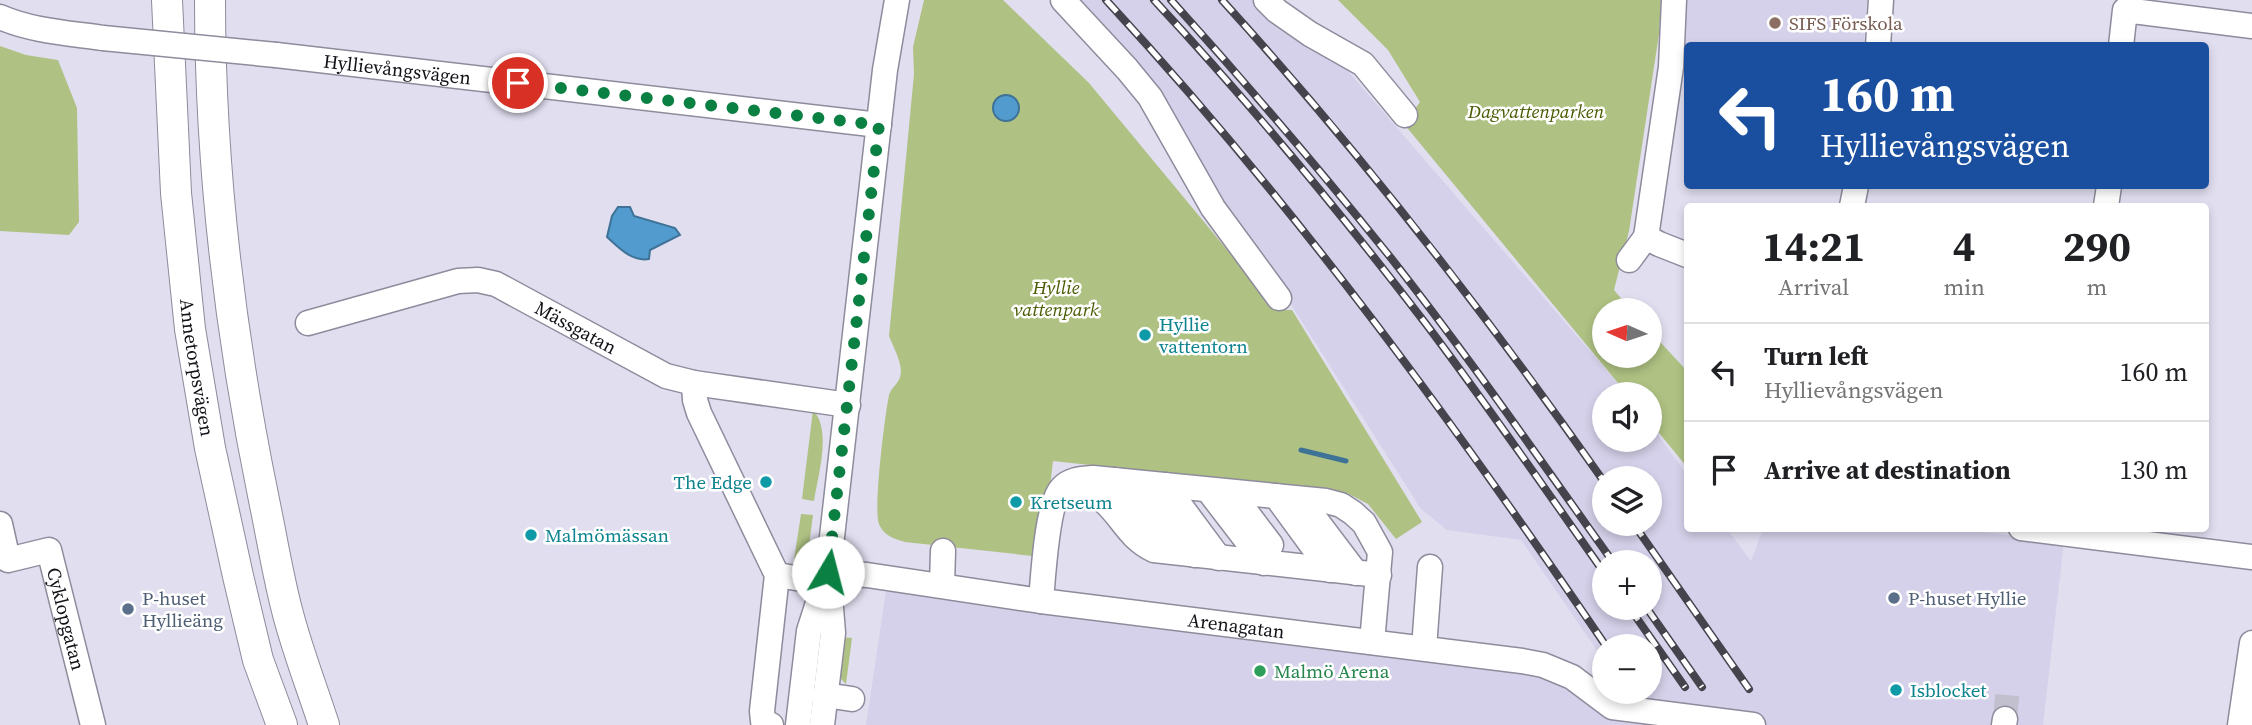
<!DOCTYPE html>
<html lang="en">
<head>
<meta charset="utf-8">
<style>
	:root { --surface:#fff; --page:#f6f6f6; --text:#202124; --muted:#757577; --line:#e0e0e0 }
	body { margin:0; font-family:"Source Serif 4",serif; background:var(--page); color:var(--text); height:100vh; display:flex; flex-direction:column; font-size:26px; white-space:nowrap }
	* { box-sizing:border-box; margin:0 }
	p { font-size:23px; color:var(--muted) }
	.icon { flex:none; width:38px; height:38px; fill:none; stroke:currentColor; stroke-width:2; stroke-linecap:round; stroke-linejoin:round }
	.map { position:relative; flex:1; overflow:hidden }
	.panel { position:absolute; left:1684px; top:203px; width:525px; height:329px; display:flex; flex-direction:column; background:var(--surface); border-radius:7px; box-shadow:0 4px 10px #0003 }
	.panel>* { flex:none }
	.top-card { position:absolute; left:1684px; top:42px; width:525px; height:147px; border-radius:7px; box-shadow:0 4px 10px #0003; background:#1a4fa0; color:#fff; overflow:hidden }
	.needle { width:46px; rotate:273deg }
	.buttons { position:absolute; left:1592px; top:298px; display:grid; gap:14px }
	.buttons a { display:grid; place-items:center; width:70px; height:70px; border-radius:50%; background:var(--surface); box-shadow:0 4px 10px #0003; font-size:35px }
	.pin { position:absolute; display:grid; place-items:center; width:60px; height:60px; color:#fff; margin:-30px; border:4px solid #fff; border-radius:50%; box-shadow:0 2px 7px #0007 }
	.me { position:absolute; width:77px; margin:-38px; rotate:8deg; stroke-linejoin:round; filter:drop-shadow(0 0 5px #0008) }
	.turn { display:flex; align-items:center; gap:24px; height:147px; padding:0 21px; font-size:32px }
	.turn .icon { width:91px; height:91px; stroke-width:2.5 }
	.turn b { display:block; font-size:49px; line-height:60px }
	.eta { display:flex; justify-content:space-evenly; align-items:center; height:119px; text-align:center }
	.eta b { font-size:42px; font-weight:700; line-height:49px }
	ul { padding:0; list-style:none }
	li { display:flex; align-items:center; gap:21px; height:98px; padding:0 21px; border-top:2px solid var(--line) }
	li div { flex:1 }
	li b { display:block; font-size:26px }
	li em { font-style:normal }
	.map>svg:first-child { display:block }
	.built { fill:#d5d1ea; fill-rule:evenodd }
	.green { fill:#afc283 }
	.water { fill:#519bce; stroke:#3e7297; stroke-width:2 }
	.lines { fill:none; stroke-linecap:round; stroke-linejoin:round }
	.stream { stroke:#3e7297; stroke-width:5 }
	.minor-tunnel { stroke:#c2bfcf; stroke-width:24; stroke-dasharray:24 12; stroke-linecap:butt }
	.minor-casing { stroke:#8e8b9c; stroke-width:27 }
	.major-casing { stroke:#8e8b9c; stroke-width:32 }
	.minor { stroke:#fff; stroke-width:24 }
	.major { stroke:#fff; stroke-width:30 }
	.rail-casing { stroke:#45444d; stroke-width:8 }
	.rail { stroke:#fff; stroke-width:5; stroke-dasharray:16; stroke-linecap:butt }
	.minor-bridge-casing { stroke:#8e8b9c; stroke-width:27; stroke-linecap:butt }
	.minor-bridge { stroke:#fff; stroke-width:24 }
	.route { stroke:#0b8043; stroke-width:12; stroke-dasharray:0 21.6 }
	.education-dot { fill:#8d6e63; stroke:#fff; stroke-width:2.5 }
	.culture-dot { fill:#0f9aa8; stroke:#fff; stroke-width:2.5 }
	.service-dot { fill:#5c6f8a; stroke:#fff; stroke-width:2.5 }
	.leisure-dot { fill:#2e9e5b; stroke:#fff; stroke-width:2.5 }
	.labels { text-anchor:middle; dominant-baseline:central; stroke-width:5; stroke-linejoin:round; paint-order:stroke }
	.education-label { font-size:19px; fill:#785e54; stroke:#fff; text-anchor:start }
	.street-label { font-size:19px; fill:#121117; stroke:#fff }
	.park-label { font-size:19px; font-style:italic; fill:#495b00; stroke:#fff }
	.culture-label { font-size:19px; fill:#0d838f; stroke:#fff; text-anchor:start }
	.service-label { font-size:19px; fill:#4e5e75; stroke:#fff; text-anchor:start }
	.leisure-label { font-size:19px; fill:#27864d; stroke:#fff; text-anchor:start }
</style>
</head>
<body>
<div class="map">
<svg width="2252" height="725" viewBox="0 0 2252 725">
	<rect width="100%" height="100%" fill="#e1def0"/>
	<path class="built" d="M1053,0H1283L1341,42L1334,55L1627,394H1605V439H1650V424L1687,475V528L1727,529L1751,561L1763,529L1942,528L2064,541L2043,725H866L886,591L1605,676V691H1650V646H1605V662L1521,540L1447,530L1421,509L1290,303L1129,85ZM1605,478H1650V523H1605ZM1605,562H1650V607H1605Z
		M1685,0H1867L1864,45L1687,46V51L1683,50Z"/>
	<path class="green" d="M924,0H1003L1089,83L1243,269L1273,310H1292L1422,522L1396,539L1368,504L1347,493L1053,461L1042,557L905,542C894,539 883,535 879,524C873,510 885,414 889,395C891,388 898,384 900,377C904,365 893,347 889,336L914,74L913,47Z
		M1338,0H1661L1659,34L1629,231L1614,290L1631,310H1605V355H1650V331L1687,371V467L1650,422V394H1627L1404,124L1420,102L1388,50Z
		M0,46L26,55L58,60L77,108L79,222L69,235L0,231Z
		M813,410C832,430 818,475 814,501L802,499Z
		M801,514L813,515L806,569L792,573Z
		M841,637L852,638L846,684L838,676Z"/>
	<path class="water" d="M993 108a13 13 0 1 1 26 0a13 13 0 1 1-26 0Z
		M618,207H630L634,216L675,228L680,235L650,250L649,259C632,262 619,248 607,237L612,216Z"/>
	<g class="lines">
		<path class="stream" d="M1301,450L1346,461"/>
		<path class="minor-tunnel" d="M2005,719L2008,687"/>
		<defs>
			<g id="minor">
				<path d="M1063,0L1127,69L1150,97L1213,208L1279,298"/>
				<path d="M1266,0L1277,11L1310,34L1363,64L1405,115"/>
				<path d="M1674,0L1671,67L1646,237L1659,244L1687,255"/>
				<path d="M0,17C32,31 68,33 103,38"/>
				<path d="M1878,46L1881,0"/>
				<path d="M2121,46L2125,10L2252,26"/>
				<path id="s1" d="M276,55L879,125"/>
				<path d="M1852,206L1856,186"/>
				<path d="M2106,206L2109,186"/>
				<path d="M1629,260L1646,237"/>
				<path id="s2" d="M308,323L458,281L478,280L496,284L666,376L694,383L848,405"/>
				<path d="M694,383L695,400L699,413L777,575L762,711L763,721L771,725"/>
				<path d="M1115,480L1158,540"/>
				<path d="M1140,483L1195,555"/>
				<path d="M1165,485L1219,558"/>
				<path d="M1070,486C1119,494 1117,533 1154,550L1379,575"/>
				<path d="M1208,490L1264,563"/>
				<path d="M1231,492L1271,545"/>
				<path d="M1276,496L1330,570"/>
				<path d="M1300,499L1356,573"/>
				<path id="s3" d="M0,524L8,560L49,550L93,725"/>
				<path d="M2021,528L2252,557"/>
				<path id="s4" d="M777,575L802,579L828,572L867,575L1041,601L1522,661L1543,665L1572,677L1612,707L1753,725"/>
				<path d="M942,585L943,551"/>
				<path d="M1041,601C1043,578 1047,502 1062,488C1070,479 1082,479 1093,478L1326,501L1341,505L1353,513L1364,523L1380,552L1372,642"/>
				<path d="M1424,648L1430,567"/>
				<path d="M825,695L852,699"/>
				<path d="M798,725L809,631L828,572L885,70L897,0"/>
				<path d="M822,725L833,633L829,583"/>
				<path d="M2004,725L2005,719"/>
				<path d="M2240,725L2252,643"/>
			</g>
			<g id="major">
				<path id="s5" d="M167,0L176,193L190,329L210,448L238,576L258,660L282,725"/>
				<path d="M210,0C210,168 230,335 264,500C272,538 278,577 288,614C298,652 312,688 324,725"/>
			</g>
		</defs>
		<use href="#minor" class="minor-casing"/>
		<use href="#major" class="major-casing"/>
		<use href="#minor" class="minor"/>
		<use href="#major" class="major"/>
		<defs>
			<path id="rail" d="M1106,0C1291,200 1453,421 1606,646
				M1154,0C1250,103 1340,212 1426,324C1488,406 1546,490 1605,574
				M1171,0C1247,84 1320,170 1391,258C1469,357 1540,460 1613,562
				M1222,0C1361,153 1486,314 1605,483
				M1633,523L1749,689
				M1629,607L1685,687
				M1646,607L1702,687"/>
		</defs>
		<use href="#rail" class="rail-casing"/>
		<use href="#rail" class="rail"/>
		<defs>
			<path id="minor-bridge" d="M103,38L276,55"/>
		</defs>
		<use href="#minor-bridge" class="minor-bridge-casing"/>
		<use href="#minor-bridge" class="minor-bridge"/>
	</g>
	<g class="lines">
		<path class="route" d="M518,83L879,125L828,572"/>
	</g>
	<circle class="education-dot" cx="1775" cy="23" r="7"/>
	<g class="culture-dot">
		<circle cx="1145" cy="335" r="7"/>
		<circle cx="766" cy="482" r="7"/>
		<circle cx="1016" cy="502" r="7"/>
		<circle cx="531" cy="535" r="7"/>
		<circle cx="1896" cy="690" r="7"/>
	</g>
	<g class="service-dot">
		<circle cx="1894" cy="598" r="7"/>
		<circle cx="128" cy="609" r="7"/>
	</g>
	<circle class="leisure-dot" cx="1260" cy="671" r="7"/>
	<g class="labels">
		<g class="education-label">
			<text x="1789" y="23">SIFS Förskola</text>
		</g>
		<g class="street-label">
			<text stroke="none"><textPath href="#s1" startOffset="122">Hyllievångsvägen</textPath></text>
			<text stroke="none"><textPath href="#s2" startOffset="285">Mässgatan</textPath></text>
			<text stroke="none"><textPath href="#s5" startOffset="369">Annetorpsvägen</textPath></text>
			<text stroke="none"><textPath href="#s3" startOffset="150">Cyklopgatan</textPath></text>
			<text stroke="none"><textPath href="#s4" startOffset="464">Arenagatan</textPath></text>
		</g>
		<g class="park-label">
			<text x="1536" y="111">Dagvattenparken</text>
			<text x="1056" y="287">Hyllie<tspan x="1056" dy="22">vattenpark</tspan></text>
		</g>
		<g class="culture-label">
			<text x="1159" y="324">Hyllie<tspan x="1159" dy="22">vattentorn</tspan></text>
			<text x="752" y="482" text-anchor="end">The Edge</text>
			<text x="1030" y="502">Kretseum</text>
			<text x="545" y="535">Malmömässan</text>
			<text x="1910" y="690">Isblocket</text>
		</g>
		<g class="service-label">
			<text x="142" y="598">P-huset<tspan x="142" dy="22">Hyllieäng</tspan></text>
			<text x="1908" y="598">P-huset Hyllie</text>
		</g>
		<g class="leisure-label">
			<text x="1274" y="671">Malmö Arena</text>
		</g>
	</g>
</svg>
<div class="buttons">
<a><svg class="needle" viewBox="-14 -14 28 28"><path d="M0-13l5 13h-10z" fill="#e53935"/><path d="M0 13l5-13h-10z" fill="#757577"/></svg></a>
<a><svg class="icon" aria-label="sound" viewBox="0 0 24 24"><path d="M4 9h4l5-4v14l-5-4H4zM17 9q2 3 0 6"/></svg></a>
<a><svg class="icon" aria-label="layers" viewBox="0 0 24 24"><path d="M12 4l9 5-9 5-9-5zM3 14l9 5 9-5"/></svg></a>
<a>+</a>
<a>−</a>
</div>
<div class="pin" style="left:518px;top:83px;background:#d93025"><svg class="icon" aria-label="arrive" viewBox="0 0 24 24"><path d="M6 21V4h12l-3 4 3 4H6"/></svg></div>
<svg class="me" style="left:828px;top:572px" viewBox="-20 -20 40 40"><circle r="19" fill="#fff"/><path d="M0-13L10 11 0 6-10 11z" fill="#0b8043"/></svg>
<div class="top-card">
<div class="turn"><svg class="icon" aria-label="left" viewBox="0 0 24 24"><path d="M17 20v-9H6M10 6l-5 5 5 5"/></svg><div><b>160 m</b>Hyllievångsvägen</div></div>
</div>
<section class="panel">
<div class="eta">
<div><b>14:21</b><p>Arrival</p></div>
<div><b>4</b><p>min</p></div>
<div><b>290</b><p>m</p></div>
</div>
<ul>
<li><svg class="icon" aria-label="left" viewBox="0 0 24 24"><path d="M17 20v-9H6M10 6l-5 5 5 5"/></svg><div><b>Turn left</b><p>Hyllievångsvägen</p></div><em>160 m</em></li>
<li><svg class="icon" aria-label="arrive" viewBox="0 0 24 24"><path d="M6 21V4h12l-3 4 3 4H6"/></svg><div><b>Arrive at destination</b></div><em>130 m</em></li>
</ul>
</section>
</div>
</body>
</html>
